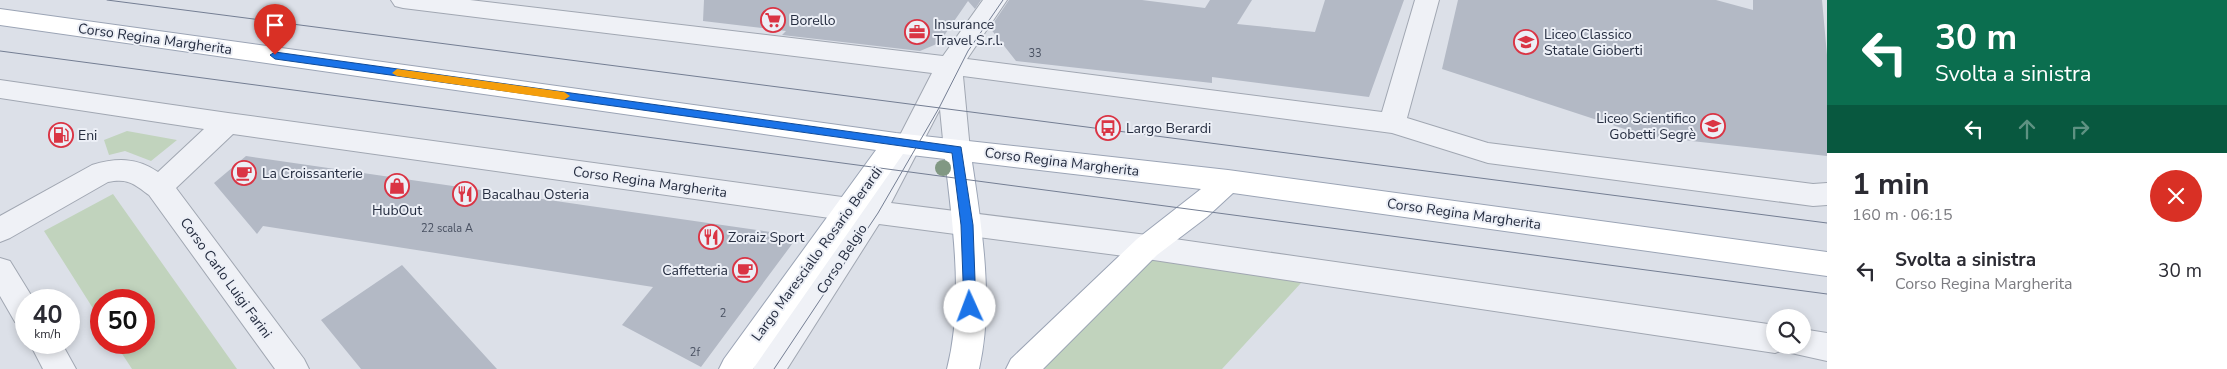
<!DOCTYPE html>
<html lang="it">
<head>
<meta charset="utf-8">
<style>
	:root { --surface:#fff; --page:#f7f7f7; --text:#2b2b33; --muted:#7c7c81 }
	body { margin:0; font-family:"Nunito Sans",sans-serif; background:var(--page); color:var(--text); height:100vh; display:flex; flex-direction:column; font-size:19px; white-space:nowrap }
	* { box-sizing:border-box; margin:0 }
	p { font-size:16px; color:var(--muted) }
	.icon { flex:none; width:28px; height:28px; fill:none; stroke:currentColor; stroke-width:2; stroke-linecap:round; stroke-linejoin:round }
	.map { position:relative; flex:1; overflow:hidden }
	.panel { display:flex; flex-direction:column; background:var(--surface); width:400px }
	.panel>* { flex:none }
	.top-card { background:#0b6e4f; color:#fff; overflow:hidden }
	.controls { position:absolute; left:1766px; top:309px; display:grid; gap:10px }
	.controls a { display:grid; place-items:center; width:45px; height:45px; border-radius:50%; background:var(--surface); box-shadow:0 2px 8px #0003; font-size:25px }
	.speed { position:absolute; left:15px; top:289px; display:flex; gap:10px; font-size:25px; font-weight:700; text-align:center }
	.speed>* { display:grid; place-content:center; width:65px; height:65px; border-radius:50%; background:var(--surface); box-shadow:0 2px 8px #0003; line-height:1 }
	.speed small { font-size:12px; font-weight:400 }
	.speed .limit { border:8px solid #d22; background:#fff; color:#111 }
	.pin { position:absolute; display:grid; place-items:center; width:42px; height:42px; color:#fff; margin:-51px -21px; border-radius:50% 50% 50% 0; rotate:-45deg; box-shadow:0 0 5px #0007 }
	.pin .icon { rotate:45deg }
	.me { position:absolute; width:55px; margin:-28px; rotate:358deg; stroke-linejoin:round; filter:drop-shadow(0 0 4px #0008) }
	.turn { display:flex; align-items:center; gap:18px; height:105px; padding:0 25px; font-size:22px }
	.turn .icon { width:65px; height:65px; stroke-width:2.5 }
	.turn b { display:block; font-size:35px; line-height:42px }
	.lanes { display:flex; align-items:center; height:48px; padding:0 25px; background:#0003; justify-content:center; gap:25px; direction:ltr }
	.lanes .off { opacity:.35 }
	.round { display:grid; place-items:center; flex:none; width:52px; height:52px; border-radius:26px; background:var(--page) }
	.head { display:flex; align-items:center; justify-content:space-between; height:85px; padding:0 25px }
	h1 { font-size:30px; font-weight:700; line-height:38px }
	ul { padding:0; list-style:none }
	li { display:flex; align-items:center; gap:15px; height:65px; padding:0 25px }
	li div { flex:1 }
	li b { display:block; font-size:19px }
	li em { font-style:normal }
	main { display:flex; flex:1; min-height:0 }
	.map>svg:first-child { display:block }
	.green { fill:#c1d3bd }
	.building { fill:#b3b9c5 }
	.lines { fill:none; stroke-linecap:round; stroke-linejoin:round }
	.minor-casing { stroke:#a1a7b2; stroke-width:2 }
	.major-casing { stroke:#9ba4b5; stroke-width:2 }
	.minor { fill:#eff1f6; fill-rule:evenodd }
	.major { fill:#fff; fill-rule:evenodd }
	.tram { stroke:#747e93; stroke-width:1 }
	.tree { fill:#819883 }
	.route { fill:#1a73e8; stroke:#114b97 }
	.slow { fill:#f59e0b }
	.labels { text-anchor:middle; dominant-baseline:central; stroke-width:4; stroke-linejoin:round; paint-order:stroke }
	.number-label { font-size:11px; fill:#485061 }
	.poi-label { font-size:14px; fill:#252d40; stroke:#eceff6; text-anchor:start }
	.street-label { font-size:14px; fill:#252d40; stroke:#eceff6 }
</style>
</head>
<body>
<main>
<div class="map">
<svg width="1827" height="369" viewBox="0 0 1827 369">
	<rect width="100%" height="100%" fill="#dce0e8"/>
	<path class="green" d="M127,131L177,140L151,161L125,151L109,155L104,140Z
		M113,194L237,369H132L115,343L144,342V300H101V321L44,231Z
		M1147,247L1312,271L1222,369H1044Z"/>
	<path class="building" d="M704,0H981L975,9L968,1L939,43L920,51L782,35L786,31L703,21Z
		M1009,0H1142L1205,8L1210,0H1252L1237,24L1315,32L1325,0H1404L1369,97L1212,77V83L1016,61L990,28Z
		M1458,0H1716L1753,10V0H1822L1827,55V156L1646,136L1442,69Z
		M246,156L590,206L798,236L701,367L622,325L653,287L263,226L257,234L214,183Z
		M402,265L497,369H361L321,320Z"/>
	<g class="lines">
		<defs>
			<path id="minor" d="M391,0H470L943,56L983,0H1007L967,59L1382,112L1415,0H1439L1407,118L1488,143L1813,184L1827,183V205L1813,206L1488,163L1392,133L963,76L970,150L966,157L957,160L948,157L944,150L940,109L891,203L1147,235L1775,325V345H1802V329L1827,333V361L1791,353L1788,345L1786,349L1775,353L1147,259L879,224L787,369H753L758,359L851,221L233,134L176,188L304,359L309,369H275L149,195C134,184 128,178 108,182L10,238L0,242V216L92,165C116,158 136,157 158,172L204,129L0,98V80L228,113L864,200L897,141L932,73L403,8L395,6Z
				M0,258L10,261L34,300H26V326L15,322L0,296Z
				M29,342H61L76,369H43Z"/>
			<path id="major" d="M0,9L896,133L1228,170L1827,252V276L1233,193L1207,217L1157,255L1043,369H1006L1011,359L1137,239L1201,189L972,162C982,228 994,304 979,369H947C964,303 953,226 945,159L903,154L753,369H719L724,359L876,150L0,25Z"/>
		</defs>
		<use href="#minor" class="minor-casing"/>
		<use href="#major" class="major-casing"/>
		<use href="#minor" class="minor"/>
		<use href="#major" class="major"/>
		<path class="tram" d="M107,0L1827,223
			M0,51L1827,294
			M774,369L878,213L939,108L968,51L1003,0"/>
	</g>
	<circle class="tree" cx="943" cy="168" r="8"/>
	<path class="route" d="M275,52L961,147L973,225L976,307L974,311L970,313L965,311L964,307L961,225L952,153L275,59L270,55Z"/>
	<path class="slow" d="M397,69L564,92L570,96L564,100L397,76L392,73Z"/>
	<defs>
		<symbol id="supermarket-ring" viewBox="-11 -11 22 22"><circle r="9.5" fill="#eceff6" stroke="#da3444" stroke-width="1.5"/><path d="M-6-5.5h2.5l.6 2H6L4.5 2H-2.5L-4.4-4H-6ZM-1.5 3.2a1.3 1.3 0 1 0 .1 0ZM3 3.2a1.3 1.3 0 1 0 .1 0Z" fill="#da3444"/></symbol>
		<symbol id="office-ring" viewBox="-11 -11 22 22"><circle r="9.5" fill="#eceff6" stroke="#da3444" stroke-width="1.5"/><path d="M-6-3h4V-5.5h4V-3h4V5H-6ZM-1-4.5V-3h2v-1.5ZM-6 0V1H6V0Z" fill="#da3444"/></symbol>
		<symbol id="school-ring" viewBox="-11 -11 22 22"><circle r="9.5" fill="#eceff6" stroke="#da3444" stroke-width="1.5"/><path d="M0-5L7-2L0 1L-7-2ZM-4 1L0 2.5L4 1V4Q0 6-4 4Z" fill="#da3444"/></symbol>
		<symbol id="bus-ring" viewBox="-11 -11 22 22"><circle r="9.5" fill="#eceff6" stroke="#da3444" stroke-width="1.5"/><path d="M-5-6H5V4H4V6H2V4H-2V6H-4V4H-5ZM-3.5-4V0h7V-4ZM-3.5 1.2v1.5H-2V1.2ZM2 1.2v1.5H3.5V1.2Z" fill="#da3444"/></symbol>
		<symbol id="fuel-ring" viewBox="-11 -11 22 22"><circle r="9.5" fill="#eceff6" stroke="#da3444" stroke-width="1.5"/><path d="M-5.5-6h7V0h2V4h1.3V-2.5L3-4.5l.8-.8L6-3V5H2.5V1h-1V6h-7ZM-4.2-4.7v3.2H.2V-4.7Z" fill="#da3444"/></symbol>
		<symbol id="cafe-ring" viewBox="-11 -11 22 22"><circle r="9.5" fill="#eceff6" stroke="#da3444" stroke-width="1.5"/><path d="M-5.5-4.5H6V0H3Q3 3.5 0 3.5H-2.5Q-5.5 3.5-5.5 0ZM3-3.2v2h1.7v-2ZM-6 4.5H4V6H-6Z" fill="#da3444"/></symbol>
		<symbol id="shop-ring" viewBox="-11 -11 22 22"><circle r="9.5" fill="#eceff6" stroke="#da3444" stroke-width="1.5"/><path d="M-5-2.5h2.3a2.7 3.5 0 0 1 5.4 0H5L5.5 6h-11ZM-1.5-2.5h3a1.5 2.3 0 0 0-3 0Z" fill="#da3444"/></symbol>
		<symbol id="restaurant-ring" viewBox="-11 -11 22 22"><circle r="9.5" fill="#eceff6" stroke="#da3444" stroke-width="1.5"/><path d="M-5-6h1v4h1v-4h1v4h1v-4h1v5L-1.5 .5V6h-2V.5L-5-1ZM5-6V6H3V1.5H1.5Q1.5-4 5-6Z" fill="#da3444"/></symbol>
	</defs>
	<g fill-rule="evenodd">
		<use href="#supermarket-ring" x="759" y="6" width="28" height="28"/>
		<use href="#office-ring" x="903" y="18" width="28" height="28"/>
		<use href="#school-ring" x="1512" y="28" width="28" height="28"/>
		<use href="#school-ring" x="1699" y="112" width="28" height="28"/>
		<use href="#bus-ring" x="1094" y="114" width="28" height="28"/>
		<use href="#fuel-ring" x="47" y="121" width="28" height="28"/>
		<use href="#cafe-ring" x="230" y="159" width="28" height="28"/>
		<use href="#shop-ring" x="383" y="172" width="28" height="28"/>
		<use href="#restaurant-ring" x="451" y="180" width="28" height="28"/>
		<use href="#restaurant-ring" x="697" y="223" width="28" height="28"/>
		<use href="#cafe-ring" x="731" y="256" width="28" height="28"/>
	</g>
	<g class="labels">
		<g class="number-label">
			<text x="1035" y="53">33</text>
			<text x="447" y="228">22 scala A</text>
			<text x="723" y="313">2</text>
			<text x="695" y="352">2f</text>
		</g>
		<g class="poi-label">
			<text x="790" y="20">Borello</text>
			<text x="934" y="24">Insurance<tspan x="934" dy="16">Travel S.r.l.</tspan></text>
			<text x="1544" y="34">Liceo Classico<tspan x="1544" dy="16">Statale Gioberti</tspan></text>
			<text x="1696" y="118" text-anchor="end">Liceo Scientifico<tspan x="1696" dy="16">Gobetti Segrè</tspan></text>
			<text x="1126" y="128">Largo Berardi</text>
			<text x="78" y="135">Eni</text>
			<text x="262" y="173">La Croissanterie</text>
			<text x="482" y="194">Bacalhau Osteria</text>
			<text x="397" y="210" text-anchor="middle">HubOut</text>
			<text x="728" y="237">Zoraiz Sport</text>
			<text x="728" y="270" text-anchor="end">Caffetteria</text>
		</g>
		<g class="street-label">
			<text transform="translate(155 39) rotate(8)">Corso Regina Margherita</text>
			<text transform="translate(1062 162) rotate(7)">Corso Regina Margherita</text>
			<text transform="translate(650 182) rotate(8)">Corso Regina Margherita</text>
			<text transform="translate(1464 214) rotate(8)">Corso Regina Margherita</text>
			<text transform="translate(817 254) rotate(-54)">Largo Maresciallo Rosario Berardi</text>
			<text transform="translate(842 259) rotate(-57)">Corso Belgio</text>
			<text transform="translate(226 278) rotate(54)">Corso Carlo Luigi Farini</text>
		</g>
	</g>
</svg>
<div class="controls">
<a><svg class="icon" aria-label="search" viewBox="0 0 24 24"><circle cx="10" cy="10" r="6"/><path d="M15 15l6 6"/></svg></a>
</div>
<div class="speed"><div>40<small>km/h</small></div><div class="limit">50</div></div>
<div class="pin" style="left:275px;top:55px;background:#d93025"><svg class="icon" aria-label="arrive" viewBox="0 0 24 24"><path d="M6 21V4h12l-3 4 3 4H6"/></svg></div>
<svg class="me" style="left:970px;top:307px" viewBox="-20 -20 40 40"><circle r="19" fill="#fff"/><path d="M0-13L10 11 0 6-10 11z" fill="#1a73e8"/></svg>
</div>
<section class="panel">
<div class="top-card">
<div class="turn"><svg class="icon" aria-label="left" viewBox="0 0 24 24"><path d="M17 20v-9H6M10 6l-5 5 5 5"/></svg><div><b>30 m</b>Svolta a sinistra</div></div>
<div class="lanes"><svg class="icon" aria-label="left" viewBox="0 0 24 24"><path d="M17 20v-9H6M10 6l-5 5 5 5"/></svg><svg class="icon off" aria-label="ahead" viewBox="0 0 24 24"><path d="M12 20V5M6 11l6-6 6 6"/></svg><svg class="icon off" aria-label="right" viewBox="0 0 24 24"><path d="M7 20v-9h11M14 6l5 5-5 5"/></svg></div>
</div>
<div class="head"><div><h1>1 min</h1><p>160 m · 06:15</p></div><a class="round" style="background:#d93025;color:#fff"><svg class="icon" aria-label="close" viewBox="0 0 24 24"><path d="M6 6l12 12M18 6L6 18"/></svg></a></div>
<ul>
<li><svg class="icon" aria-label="left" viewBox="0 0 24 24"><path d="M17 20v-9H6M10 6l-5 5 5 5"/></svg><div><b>Svolta a sinistra</b><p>Corso Regina Margherita</p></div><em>30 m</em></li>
</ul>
</section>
</main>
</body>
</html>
